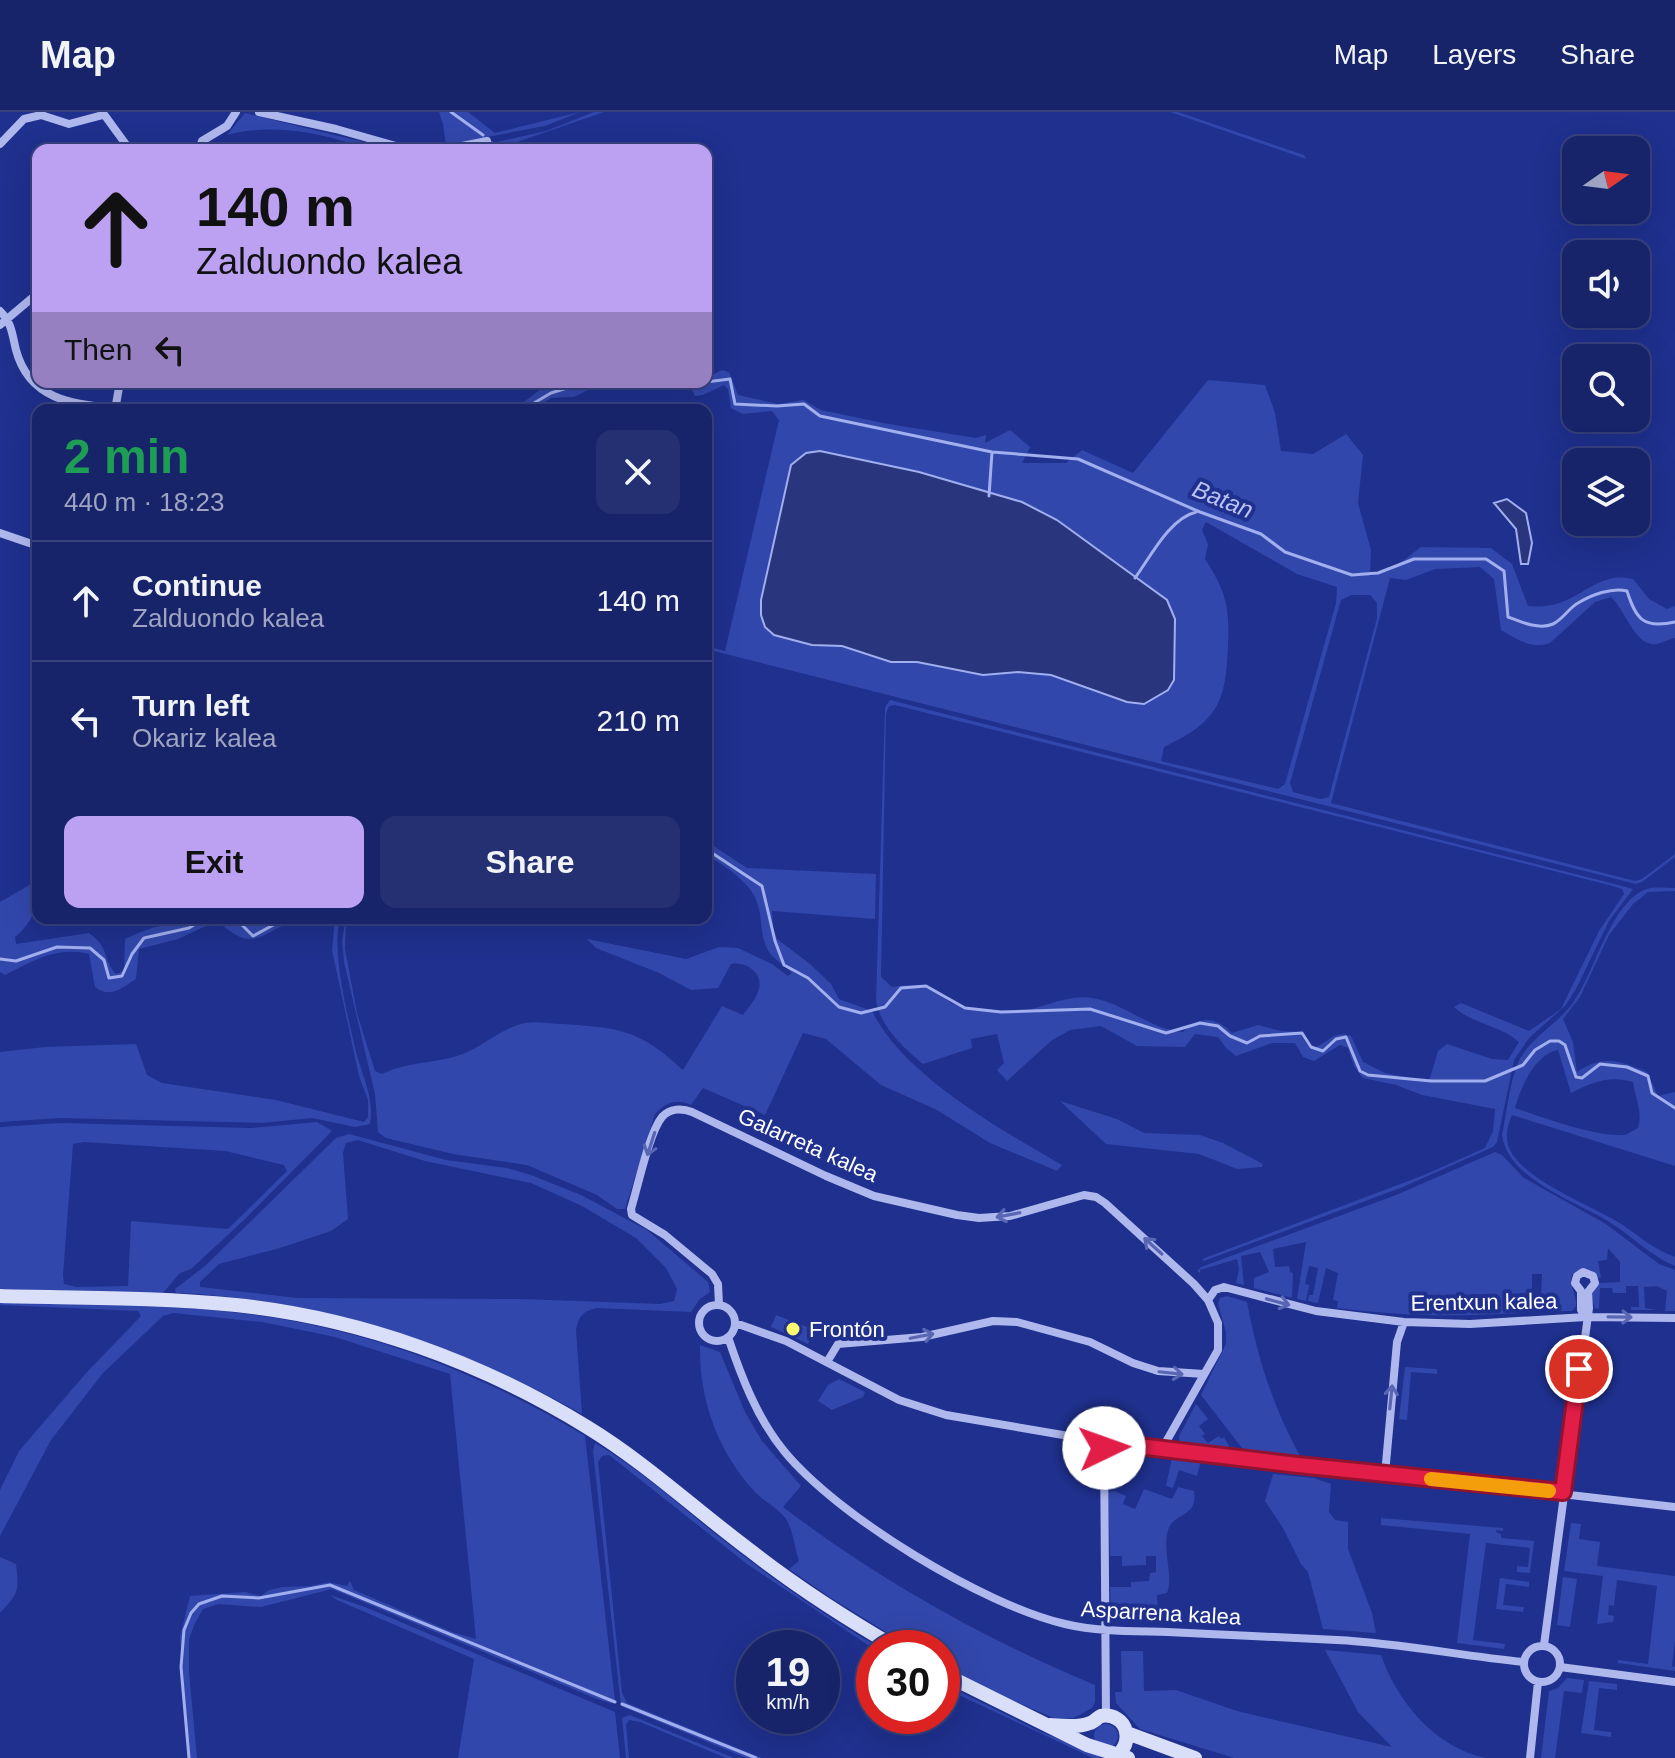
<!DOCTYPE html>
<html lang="en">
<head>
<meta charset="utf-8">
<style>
	:root { --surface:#17246a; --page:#243072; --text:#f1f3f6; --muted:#9ea4c1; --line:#36417e; --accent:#bca0f2 }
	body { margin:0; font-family:Helvetica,sans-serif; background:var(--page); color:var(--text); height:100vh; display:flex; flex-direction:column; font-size:30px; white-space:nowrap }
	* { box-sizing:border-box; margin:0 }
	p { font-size:26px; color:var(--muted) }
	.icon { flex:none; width:44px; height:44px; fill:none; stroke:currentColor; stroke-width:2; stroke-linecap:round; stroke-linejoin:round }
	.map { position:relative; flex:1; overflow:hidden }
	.sheet { position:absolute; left:32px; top:292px; width:680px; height:520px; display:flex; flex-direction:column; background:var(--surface); border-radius:16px; box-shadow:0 8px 32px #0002,0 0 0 2px var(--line) }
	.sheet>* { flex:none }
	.hud { position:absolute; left:32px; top:32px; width:680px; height:244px; border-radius:16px; box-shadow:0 8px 32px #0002,0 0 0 2px var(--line); background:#bca0f2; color:#111; overflow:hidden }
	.needle { width:52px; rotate:76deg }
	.fabs { position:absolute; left:1562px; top:24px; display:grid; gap:16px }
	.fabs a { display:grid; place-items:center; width:88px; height:88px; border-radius:16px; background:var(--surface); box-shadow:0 8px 32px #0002,0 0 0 2px var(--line); font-size:40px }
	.speed { position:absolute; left:736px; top:1518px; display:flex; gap:16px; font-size:40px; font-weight:700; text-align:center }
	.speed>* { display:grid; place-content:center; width:104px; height:104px; border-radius:50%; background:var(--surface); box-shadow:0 8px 32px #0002,0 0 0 2px var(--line); line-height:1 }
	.speed small { font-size:20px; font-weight:400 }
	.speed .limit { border:12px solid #d22; background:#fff; color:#111 }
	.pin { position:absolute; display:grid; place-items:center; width:68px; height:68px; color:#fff; margin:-34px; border:4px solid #fff; border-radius:50%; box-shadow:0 2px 8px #0007 }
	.me { position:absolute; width:88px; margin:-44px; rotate:87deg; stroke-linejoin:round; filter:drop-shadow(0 0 6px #0008) }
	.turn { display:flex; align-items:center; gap:28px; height:168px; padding:0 32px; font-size:36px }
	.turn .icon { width:104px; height:104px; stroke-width:2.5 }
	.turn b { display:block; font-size:56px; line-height:68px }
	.then { display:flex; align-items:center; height:76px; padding:0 32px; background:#0003; gap:16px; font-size:30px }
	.round { display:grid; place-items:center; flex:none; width:84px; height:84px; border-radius:16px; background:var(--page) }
	.overview { display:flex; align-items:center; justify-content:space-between; height:136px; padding:0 32px }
	h1 { font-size:48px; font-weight:600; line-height:60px; color:#1e9e55 }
	.button { display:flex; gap:16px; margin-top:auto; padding:16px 32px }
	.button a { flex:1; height:92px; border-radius:16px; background:var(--accent); color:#111; font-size:32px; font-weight:600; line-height:92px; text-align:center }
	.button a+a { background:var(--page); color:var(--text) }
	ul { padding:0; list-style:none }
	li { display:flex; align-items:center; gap:24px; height:120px; padding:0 32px; border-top:2px solid var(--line) }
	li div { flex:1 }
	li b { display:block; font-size:30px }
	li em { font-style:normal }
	header { display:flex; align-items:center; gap:48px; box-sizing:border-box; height:112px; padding:0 40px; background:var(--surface); border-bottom:2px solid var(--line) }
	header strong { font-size:38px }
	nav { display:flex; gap:44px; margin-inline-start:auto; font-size:28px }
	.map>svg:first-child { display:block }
	.green { fill:#3247ac; fill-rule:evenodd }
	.water { fill:#29357d; stroke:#a1afee; stroke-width:2 }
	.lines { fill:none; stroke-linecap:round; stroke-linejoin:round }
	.stream { stroke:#a1afee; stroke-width:3 }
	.street { stroke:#aeb8ed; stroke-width:8 }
	.secondary { stroke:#dadff9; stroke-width:14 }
	.oneway { stroke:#5866b4 }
	.route-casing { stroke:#92132f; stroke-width:20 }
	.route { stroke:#e11d48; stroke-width:14 }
	.slow { stroke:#f59e0b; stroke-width:14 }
	.poi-dot { fill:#fbfa6e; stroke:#1f308e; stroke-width:3 }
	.labels { text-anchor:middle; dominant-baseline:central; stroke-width:8; stroke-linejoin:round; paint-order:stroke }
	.street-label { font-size:22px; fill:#fff; stroke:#1f308e }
	.poi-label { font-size:22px; fill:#fff; stroke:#1f308e; text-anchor:start }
	.water-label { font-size:24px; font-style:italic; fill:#bac4f4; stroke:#1f308e }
</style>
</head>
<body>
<header>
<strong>Map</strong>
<nav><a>Map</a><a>Layers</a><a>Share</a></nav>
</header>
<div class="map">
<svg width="1675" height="1646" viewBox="0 0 1675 1646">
	<rect width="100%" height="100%" fill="#1f308e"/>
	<path class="green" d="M439,0H468L495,21L580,0L545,14L446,33L443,12Z
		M594,0H604L520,29L510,34L514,38H461L546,19Z
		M1170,0H1178L1304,43L1306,47Z
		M245,1L396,38C367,38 355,32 328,25C296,17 259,14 227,23Z
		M722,258L729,260L738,283L778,292L803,288L821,298L883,311L976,326L986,323L985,331L1010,318L1030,335L1022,351H1066L1082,338L1133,361L1208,268L1265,273L1275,301L1281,339L1313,342L1346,322L1363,343L1358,391L1371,438L1370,464L1391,458L1421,435L1491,436L1512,452L1528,494C1570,498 1580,474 1613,466C1619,464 1627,466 1633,467L1649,487L1667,497L1675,494V526C1669,527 1662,531 1656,532C1635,535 1625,497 1611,485L1595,490L1550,531C1531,538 1517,527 1501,518L1494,467L1480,455L1435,457L1406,468L1390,466L1331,691L1635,769L1642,767L1675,742V745L1642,770L1636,772L706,537V534L725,539L779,308L772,299L743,302L731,296L728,277L724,273L703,283L695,284L688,270H706V266ZM820,339L919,360L1022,390L1057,408L1167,488L1175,507L1174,568L1127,590L1051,563L1018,560L982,563L917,550H891L842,534L761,488L791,353L806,341ZM1206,410L1297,462L1337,475L1336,491L1285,672L1278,677L1161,649L1164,635C1217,610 1226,591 1228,534C1230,496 1226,479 1205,447L1208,432L1202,418ZM1351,483H1370L1377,491V506L1329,685L1320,687L1293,680L1290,671L1341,488Z
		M582,270H619L590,277L574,285L551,286L534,298H513L541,277Z
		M890,588L1626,775L1633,777L1609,809L1576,877L1565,894L1529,926L1514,948L1497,1030L1493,1035L1403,1075L1204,1149L1202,1147L1424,1063L1485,1036L1493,1019L1495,997L1422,983L1396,973L1363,966L1354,954L1348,936L1340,933L1314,949L1303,945L1295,931H1272L1236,944L1226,936L1218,925L1195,922L1185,935L1137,934L1101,914L1070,918L1051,929L1007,969L997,958L1004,951L997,922L971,927L972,936L923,952C903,935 881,916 876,889L885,595ZM895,593L1609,773L1622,777L1624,782L1599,819L1561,897L1529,919L1461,891L1454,895C1472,912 1500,913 1519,930L1508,948L1492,947L1447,932L1438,939L1430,966L1427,969L1385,961L1363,950L1351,924C1333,917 1326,934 1310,937L1299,920L1281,919L1258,913L1232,921C1216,905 1200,903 1183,920C1151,918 1124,891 1092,886C1064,881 1037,901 1008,900C995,899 966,896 954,892C949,890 943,885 938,882C923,872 910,872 892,875L881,865L886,602L889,594Z
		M706,729L747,756L876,762L875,807L772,799L773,816L777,827L810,852L831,872L839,887L872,899C904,964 1000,1017 1062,1053L1057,1059L990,1031L937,998L881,973L826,927L803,921L765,1003L703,976L691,993C676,986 665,991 655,1002L625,1097H617L597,1083L527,1053L453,1042L386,1026L378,1020L375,982L344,850L342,829L346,806L345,837L357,901L375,959L382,962C408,949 438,952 465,941C486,932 502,916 525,911C536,909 550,912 562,912C620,916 639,917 683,958L722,894L743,903C748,896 755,888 758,880C765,862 747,849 731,852L718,876L691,878L659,861L596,836L587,827L686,847L719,835L738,836L772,852L788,864L792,861C786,854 774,848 769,840C759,824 763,806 757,790C750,770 724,753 706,743Z
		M38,768C38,792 35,809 15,825L16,832L89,821C111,837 101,845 116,862L124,859L125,827C158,809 219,801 255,809C264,811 272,807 280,806C288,805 297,806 305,806C295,810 283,812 274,818C251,832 241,829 221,812H210L178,827L139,837L136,867C121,876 111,887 95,875L89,842C57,834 33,849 5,863L0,860V790Z
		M1675,776V779L1648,780L1633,792L1609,823L1580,885L1563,907L1573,930L1577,960C1602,943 1619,948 1647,960L1658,984L1675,980V1054L1512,1003C1506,1016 1504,1030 1513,1043C1533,1072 1593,1094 1623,1113C1640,1125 1655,1138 1675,1145V1154C1651,1144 1635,1127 1614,1113C1580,1090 1508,1069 1502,1023C1507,1001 1510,964 1521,945C1534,923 1557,912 1572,892C1594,863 1609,794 1644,778C1652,774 1666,776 1675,776ZM1558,938L1571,981C1593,970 1609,963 1633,970C1635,985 1643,1001 1638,1016C1637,1016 1628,1022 1627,1022C1602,1028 1539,1004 1515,996C1521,975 1535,942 1558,938Z
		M335,806H340C331,841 348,904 356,940C362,963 375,988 370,1012L355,1015L312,1006L262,1011L61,1006L0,1010V940L45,935L136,932L147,963L162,971L276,988L364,1010L368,1005V988L359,964L332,838Z
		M1060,989L1117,1007L1144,1021L1200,1023L1223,1031L1263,1052L1262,1055L1237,1057L1199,1042L1106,1032Z
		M317,1010L332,1019L244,1108L191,1157L180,1161L162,1182L0,1177V1015L60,1011L251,1016ZM84,1030L225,1039L284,1053L287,1059L228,1117L131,1109L128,1174L76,1175L64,1172L63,1163L73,1032Z
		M349,1022L446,1048L507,1056L531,1063L581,1083L647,1118L708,1170L710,1180L699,1188L691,1200L597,1196C583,1199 579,1204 576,1218L582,1302C456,1231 321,1187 176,1181L175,1177L205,1154L336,1026ZM358,1028L425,1049L531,1071L582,1094L636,1126L666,1156L677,1177L674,1189L660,1192L522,1187L297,1186L200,1175V1170L219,1152L280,1136L331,1119L348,1107L343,1041L346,1031Z
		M1495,1040L1502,1043L1524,1066L1606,1112L1659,1152L1675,1158V1199H1665L1667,1179L1657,1174L1644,1175L1645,1196L1656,1198H1631V1195H1639L1638,1174H1626V1181H1613L1612,1176H1600L1599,1197L1595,1196L1591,1183L1598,1171L1620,1170V1150L1608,1136L1607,1148L1598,1149L1601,1166H1598L1591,1159L1583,1157L1572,1163C1569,1174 1577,1183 1576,1194L1572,1199H1542L1546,1183L1541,1182L1542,1162H1532V1196L1534,1200C1463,1205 1408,1205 1337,1196L1338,1189L1333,1188L1338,1161L1326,1156L1318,1191L1308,1189L1309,1183H1313L1318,1156L1309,1154L1305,1172L1309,1173L1306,1189L1297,1187L1306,1130L1273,1137L1275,1155L1289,1154L1290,1160L1293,1161L1292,1186L1254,1176V1166L1269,1160L1260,1140L1241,1144L1244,1173L1236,1171L1239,1157L1237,1147L1200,1158V1161L1197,1159L1201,1155L1396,1083Z
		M1227,1184L1247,1190C1257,1244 1273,1295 1300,1344L1245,1340L1201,1283L1226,1232V1220L1218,1192L1220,1186Z
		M0,1189C99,1192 200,1191 298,1210C400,1230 496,1270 585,1324L615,1589L610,1591L597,1587L332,1477L261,1495L218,1492L203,1497L194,1513L189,1528V1560L197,1646H188L180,1525L190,1484L245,1480L261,1484L269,1478L283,1475L311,1474L328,1470L347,1474L350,1469L354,1478L452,1520L476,1527L450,1262L335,1225L262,1210L173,1201L163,1204L103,1261L51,1328L0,1424V1378L19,1339L87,1260L141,1204L138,1199L0,1193Z
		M776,1203L815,1218L808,1232L771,1215Z
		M700,1233L720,1240L745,1300L762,1329L801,1374L783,1395C879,1468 984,1527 1095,1573V1590L1092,1596L1074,1606L1056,1607L991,1579L942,1552V1536H912L831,1486L789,1457L799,1449C795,1437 793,1418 786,1407C779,1397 763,1389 754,1379C717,1338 699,1287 700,1233Z
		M1405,1255L1437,1257V1262L1411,1260L1407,1308L1399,1307Z
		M839,1267L865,1280L863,1285L832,1298L818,1289L828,1273Z
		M1196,1292L1208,1307L1199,1314L1205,1322L1202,1324L1208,1331L1219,1324L1221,1327L1224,1325L1232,1339L1180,1331L1179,1324Z
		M595,1331C638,1356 675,1389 713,1420C766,1462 821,1502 880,1536L874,1537L747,1452L609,1343L602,1344L598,1350L622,1581L627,1591L762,1646H746L621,1594L593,1339Z
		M1172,1346L1201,1349L1197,1364L1179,1358L1173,1376L1166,1374Z
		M1273,1362L1314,1366L1331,1372L1329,1400L1335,1408L1348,1410V1437L1372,1501L1376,1521L1323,1517L1308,1460L1301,1452L1283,1416L1265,1389Z
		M1178,1375L1194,1379C1198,1406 1175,1399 1168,1418C1162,1438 1174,1465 1167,1481L1157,1483L1158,1508L1111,1507L1110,1475H1131V1470L1149,1469L1150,1461L1156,1460V1444H1146V1453L1122,1454V1444H1110L1108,1380L1114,1379L1126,1384L1123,1392L1135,1397L1144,1377L1172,1387Z
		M1381,1406L1503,1416V1419L1496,1418L1497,1421L1501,1422V1426L1534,1429L1530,1461L1517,1460V1454L1528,1455L1530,1436L1486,1431L1473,1528L1505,1532L1504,1537L1457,1531L1470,1422L1381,1413Z
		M1571,1411L1581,1412L1579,1427L1600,1430L1597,1454L1675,1464V1528L1672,1554L1675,1555V1559L1618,1551V1548L1648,1552L1657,1474L1617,1468L1614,1494L1609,1493L1608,1503L1614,1504L1613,1510L1597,1512L1603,1464L1564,1459Z
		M0,1445L16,1452C19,1479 19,1481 0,1501Z
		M1563,1465L1577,1467L1570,1515L1557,1513Z
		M1500,1466L1529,1470V1475L1506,1472L1503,1493L1524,1495L1523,1500L1496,1497Z
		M330,1483L365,1495L615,1600L620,1646H458L474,1547L337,1488Z
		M1325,1538L1381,1543C1397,1590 1436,1636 1486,1646H1234L1140,1617L1116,1591L1115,1580H1122L1121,1539H1143L1144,1579L1176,1578L1237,1599L1392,1635L1358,1600Z
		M1567,1566L1584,1568L1582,1581L1564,1579L1555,1646H1541L1549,1579L1558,1576Z
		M1589,1569L1617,1572V1578L1599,1576L1594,1618L1611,1620V1625L1581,1621Z
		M942,1571L1041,1620L1100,1643V1646H1093L942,1575Z
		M630,1603L734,1646H726L640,1610L629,1608L626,1613L629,1646H626L622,1606Z
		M1094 1624a12 12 0 1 1 24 0a12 12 0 1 1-24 0Z"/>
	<path class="water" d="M820,339L919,360L1022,390L1057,408L1167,488L1175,507L1174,568L1168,578L1144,592L1127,590L1051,563L1018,560L983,563L917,550H891L842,534L812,533L774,523L765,515L761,503V488L791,353L806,341Z
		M1507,387L1526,401L1532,431L1528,452H1521L1516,417L1494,391Z"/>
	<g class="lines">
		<path class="stream" d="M451,0L483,23
			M492,31L501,38
			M699,270H703
			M706,270L730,267L735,292L777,294L804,292L820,304L992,340L1078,347L1200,400L1261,422L1285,440L1352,463L1378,461L1414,447H1486L1504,459L1508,505C1521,510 1539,518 1553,512C1562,508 1569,496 1578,491C1591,483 1612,475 1627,479C1636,507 1643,517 1675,510
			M522,298L551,281L586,270
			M989,384L992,340
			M1135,466C1151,444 1169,407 1196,400
			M706,737L762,774L775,829L784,853L808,866L839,895L861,901L885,895L901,876L926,874L965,896L1001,900L1090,897L1166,921L1200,911L1218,914L1230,924L1247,931L1260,924L1302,921L1311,935L1323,939L1336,927L1346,925L1360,959L1368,963L1431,969H1485L1523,953L1535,938L1550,929H1559L1565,933L1576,965L1582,966L1600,952L1627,955L1648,964L1652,981L1675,996
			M235,806L253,824L286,806
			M0,847L16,849L57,835L90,836L104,848L109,866L122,864L132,842L144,826L189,816L205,806
			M622,1592L756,1646
			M189,1646L181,1555L184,1518L191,1501L199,1492L222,1484L259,1486L330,1473L615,1590"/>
		<path class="street" d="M259,0L336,17L403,36L442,38L487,29
			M103,1L130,38
			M0,32L24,7L41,3L69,12L103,3
			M199,38L202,29L227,14L236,0
			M0,199C12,211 12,222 16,238C29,287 72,293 115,296
			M0,213L38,181
			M115,298L120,270
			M0,421L38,434
			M1208,1188L1215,1178L1224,1175L1316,1199L1404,1210L1470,1212L1586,1205L1675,1206
			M719,1193L718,1172L712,1162L665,1123L632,1103L631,1097C638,1074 649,1021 662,1005C670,996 682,996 692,1000L826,1064L874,1084L957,1103L979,1106L1010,1104L1084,1083L1096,1085L1105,1091L1194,1172L1208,1188L1218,1211V1238L1162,1337
			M699 1211a18 18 0 1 1 36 0a18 18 0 1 1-36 0Z
			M735,1213H741L786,1229L899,1288L946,1303L1104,1330L1675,1395
			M728,1225C741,1264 757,1306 784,1339C837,1404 983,1493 1065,1512C1099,1520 1133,1519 1167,1520C1224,1523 1280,1525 1337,1528C1400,1531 1461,1544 1524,1550
			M827,1250L838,1232L922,1225L993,1209L1017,1210L1090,1230L1133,1251L1158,1259L1204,1262
			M1104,1330L1106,1603
			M1385,1362L1397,1230L1404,1210
			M1544,1533L1589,1196L1588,1180L1595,1171L1593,1164L1583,1160L1577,1164L1575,1171L1581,1179V1198L1586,1205
			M1524 1552a18 18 0 1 1 36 0a18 18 0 1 1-36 0Z
			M1560,1555L1675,1570
			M1530,1646L1538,1570"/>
		<path class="secondary" d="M0,1184C78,1186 158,1185 236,1193C360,1206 481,1250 587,1315C646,1351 696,1398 751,1439C797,1475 847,1507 897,1536
			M942,1561L1087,1633L1128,1646
			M1050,1613C1062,1614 1079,1616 1090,1611C1094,1610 1097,1606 1101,1604C1112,1602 1124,1608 1126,1620C1128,1629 1124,1637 1118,1643
			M1127,1621L1195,1646"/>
	</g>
	<defs><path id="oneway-shaft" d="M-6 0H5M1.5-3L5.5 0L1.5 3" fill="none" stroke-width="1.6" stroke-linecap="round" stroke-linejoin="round" transform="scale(2)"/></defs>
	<g class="oneway">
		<use href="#oneway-shaft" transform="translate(651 1032) rotate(108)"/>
		<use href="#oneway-shaft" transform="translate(1008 1103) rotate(169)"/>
		<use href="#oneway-shaft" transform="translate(1153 1134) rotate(-138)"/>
		<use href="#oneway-shaft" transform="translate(1278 1190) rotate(15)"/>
		<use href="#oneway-shaft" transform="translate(1620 1205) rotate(1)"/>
		<use href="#oneway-shaft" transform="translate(922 1224) rotate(-11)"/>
		<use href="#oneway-shaft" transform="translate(1171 1261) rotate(6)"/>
		<use href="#oneway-shaft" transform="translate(1391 1285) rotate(-84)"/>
	</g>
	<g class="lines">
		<defs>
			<path id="route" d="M1104,1336V1330L1298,1353L1563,1380L1579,1257"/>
		</defs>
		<use href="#route" class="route-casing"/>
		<use href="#route" class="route"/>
		<path class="slow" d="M1431,1367L1549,1379"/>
	</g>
	<circle class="poi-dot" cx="793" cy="1217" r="8"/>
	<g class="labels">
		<g class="street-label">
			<text transform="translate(808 1033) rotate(24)">Galarreta kalea</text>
			<text transform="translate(1484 1190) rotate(-1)">Erentxun kalea</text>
			<text transform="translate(1161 1501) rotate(3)">Asparrena kalea</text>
		</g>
		<g class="poi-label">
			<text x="809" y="1217">Frontón</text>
		</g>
		<g class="water-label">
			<text transform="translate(1223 387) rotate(22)">Batan</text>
		</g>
	</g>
</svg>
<div class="fabs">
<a><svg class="needle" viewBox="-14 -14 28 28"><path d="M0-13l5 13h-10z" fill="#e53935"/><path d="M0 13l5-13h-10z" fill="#9ea4c1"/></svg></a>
<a><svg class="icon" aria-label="sound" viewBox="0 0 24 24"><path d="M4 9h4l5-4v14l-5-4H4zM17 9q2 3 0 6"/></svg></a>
<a><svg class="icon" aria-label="search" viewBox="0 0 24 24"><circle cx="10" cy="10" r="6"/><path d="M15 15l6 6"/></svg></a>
<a><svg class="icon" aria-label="layers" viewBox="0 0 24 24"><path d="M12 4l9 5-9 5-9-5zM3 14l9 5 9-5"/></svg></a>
</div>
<div class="speed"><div>19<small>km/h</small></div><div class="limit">30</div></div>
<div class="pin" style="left:1579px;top:1257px;background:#d93025"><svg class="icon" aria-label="arrive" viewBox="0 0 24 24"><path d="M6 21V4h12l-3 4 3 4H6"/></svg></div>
<svg class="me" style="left:1104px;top:1336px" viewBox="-20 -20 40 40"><circle r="19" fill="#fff"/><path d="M0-13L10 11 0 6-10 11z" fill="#e11d48"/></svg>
<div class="hud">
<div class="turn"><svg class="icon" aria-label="ahead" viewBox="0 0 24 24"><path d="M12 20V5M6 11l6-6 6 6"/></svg><div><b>140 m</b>Zalduondo kalea</div></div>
<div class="then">Then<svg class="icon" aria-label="left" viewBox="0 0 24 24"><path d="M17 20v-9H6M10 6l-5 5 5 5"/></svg></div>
</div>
<section class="sheet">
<div class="overview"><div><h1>2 min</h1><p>440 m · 18:23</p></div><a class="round"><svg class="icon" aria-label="close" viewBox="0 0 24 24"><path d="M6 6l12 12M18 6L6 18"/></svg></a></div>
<ul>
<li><svg class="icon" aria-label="ahead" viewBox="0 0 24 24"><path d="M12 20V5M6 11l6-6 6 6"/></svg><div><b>Continue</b><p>Zalduondo kalea</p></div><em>140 m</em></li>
<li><svg class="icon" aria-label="left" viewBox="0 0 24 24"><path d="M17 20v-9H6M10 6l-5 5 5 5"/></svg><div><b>Turn left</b><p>Okariz kalea</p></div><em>210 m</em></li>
</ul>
<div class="button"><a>Exit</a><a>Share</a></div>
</section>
</div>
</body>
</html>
